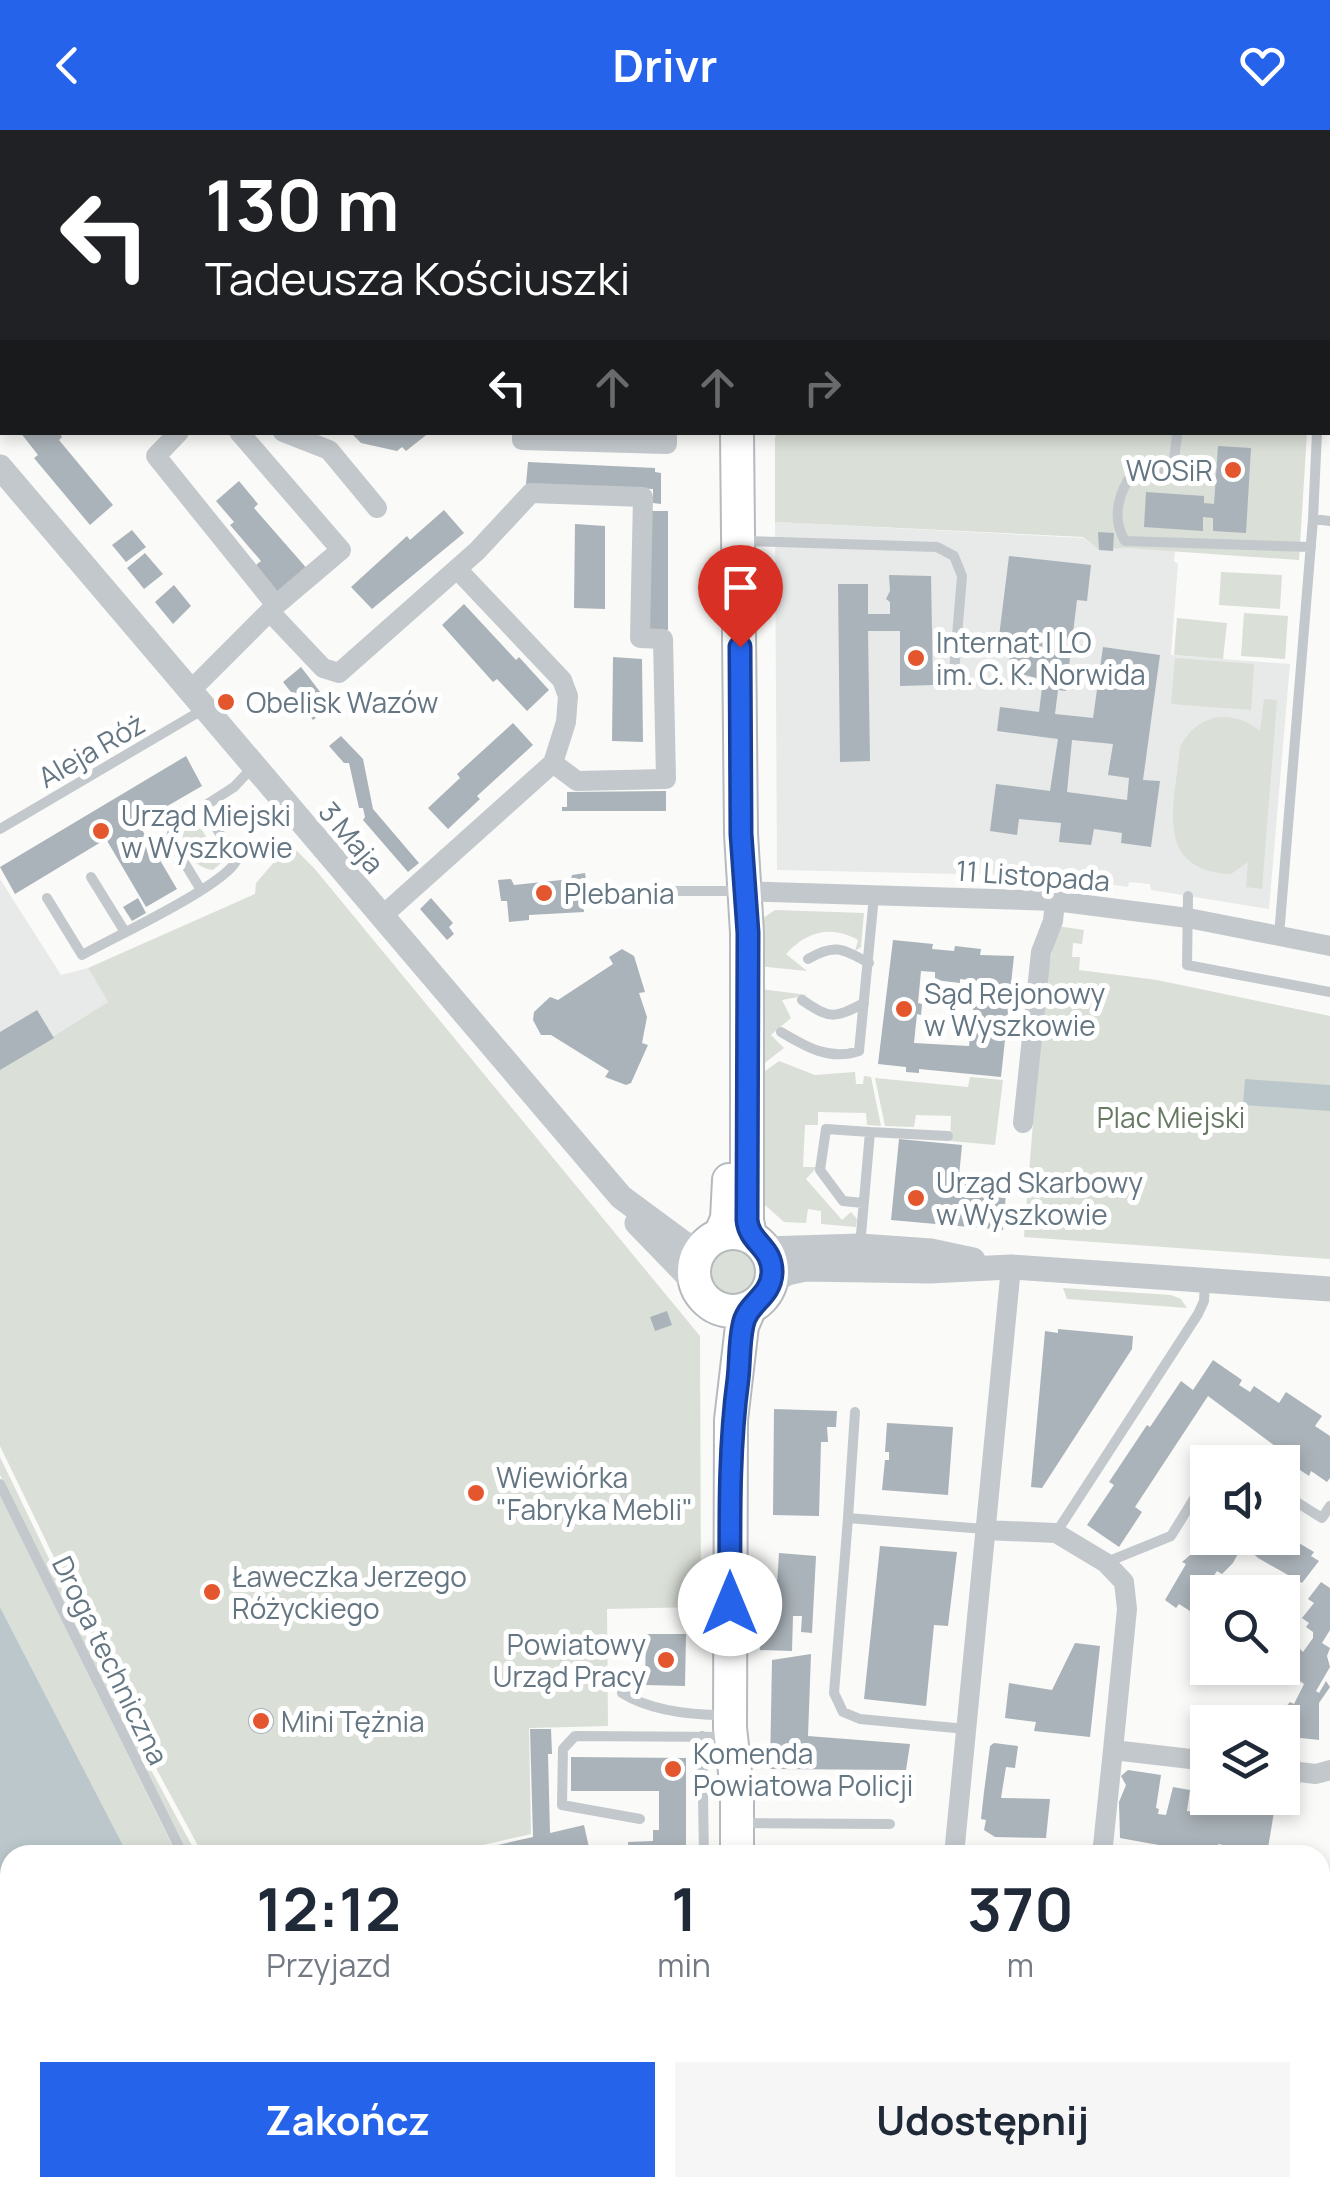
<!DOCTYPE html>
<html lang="pl">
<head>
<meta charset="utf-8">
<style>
	:root { --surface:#fff; --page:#f6f6f7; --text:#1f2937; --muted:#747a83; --accent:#2563eb }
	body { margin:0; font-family:Manrope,sans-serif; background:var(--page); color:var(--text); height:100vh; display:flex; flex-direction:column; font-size:38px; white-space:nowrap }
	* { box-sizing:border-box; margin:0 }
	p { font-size:32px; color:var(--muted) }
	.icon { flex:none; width:55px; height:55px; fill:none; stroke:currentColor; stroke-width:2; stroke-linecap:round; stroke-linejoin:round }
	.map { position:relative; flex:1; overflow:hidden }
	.side { position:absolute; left:0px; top:1715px; width:1330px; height:352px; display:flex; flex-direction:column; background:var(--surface); border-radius:30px 30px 0 0; box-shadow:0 5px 15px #0003 }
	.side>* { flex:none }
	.top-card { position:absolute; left:0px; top:0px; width:1330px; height:305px; box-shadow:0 5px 15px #0003; background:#202124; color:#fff; overflow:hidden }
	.buttons { position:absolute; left:1190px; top:1315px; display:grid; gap:20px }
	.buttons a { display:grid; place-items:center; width:110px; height:110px; border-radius:0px; background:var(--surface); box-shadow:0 5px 15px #0003; font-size:50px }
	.pin { position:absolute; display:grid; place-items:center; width:85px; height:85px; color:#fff; margin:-102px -42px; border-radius:50% 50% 50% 0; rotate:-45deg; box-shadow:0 0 10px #0007 }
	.pin .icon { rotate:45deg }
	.me { position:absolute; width:110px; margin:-55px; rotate:0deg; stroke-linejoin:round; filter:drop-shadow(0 0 8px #0008) }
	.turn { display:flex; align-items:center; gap:35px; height:210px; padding:0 40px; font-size:45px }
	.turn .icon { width:130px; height:130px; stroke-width:2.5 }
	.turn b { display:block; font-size:70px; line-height:85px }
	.lanes { display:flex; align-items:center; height:95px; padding:0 40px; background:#0003; justify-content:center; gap:50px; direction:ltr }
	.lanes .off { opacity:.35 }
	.eta { display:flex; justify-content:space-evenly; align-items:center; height:170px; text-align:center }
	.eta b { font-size:60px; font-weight:700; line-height:70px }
	.primary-button { display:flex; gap:20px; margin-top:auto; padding:20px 40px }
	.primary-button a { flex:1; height:115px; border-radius:0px; background:var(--accent); color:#fff; font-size:40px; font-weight:700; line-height:115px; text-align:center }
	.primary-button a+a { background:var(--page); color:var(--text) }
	header { display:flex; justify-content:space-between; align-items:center; height:130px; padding:0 40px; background:var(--accent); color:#fff; font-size:45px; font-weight:700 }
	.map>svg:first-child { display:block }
	.built { fill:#e8e9e9 }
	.green { fill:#dadfd7 }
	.water { fill:#bbc7cb }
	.building { fill:#aab3b9; fill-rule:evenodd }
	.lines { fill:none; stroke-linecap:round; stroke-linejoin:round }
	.primary-casing { stroke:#b5babe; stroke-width:36 }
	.service { stroke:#c3c8cc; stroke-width:10 }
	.minor { stroke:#c3c8cc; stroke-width:20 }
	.tertiary { stroke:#c3c8cc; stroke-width:25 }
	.primary { stroke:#fff; stroke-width:32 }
	.route-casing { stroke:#184099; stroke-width:25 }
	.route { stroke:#2563eb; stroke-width:18 }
	.poi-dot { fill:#e4572e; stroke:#fff; stroke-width:4 }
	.labels { text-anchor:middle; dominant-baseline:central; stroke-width:10; stroke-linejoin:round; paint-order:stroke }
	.poi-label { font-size:28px; fill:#657683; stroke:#fff; text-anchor:start }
	.street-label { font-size:28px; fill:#657683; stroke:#fff }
	.park-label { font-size:28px; fill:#687a64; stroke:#fff }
</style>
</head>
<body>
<header><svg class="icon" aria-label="back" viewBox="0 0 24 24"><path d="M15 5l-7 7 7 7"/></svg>Drivr<svg class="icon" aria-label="heart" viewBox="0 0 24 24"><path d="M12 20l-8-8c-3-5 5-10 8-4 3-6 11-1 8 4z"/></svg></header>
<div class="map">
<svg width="1330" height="2066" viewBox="0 0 1330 2066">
	<rect width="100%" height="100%" fill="#fafaf8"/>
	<path class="built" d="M775,392L1083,408L1099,420L1126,418L1175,421L1174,431L1178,434L1171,525L1290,534L1269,779L1151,760L1150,754L1129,752L1128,757L1052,746L777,740Z
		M0,749L61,845L88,838L108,872L0,940Z"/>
	<path class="green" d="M870,0H1330V267L1328,2H868Z
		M779,303H1307L1299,430L1126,418L1099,420L1083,407L775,392V307Z
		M1221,442L1282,445L1280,479L1219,475Z
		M1244,483L1288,486L1285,529L1241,526Z
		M1177,488L1227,493L1223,529L1174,525Z
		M1175,528L1254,534L1251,580L1171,574Z
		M1264,569L1277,570L1262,759L1246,757L1248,732L1231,744C1152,740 1175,674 1180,618C1196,583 1232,578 1260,601Z
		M192,695L201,698L221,733L213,740C195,738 181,720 183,702Z
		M290,714L314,738L700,1206L701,1477L607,1479L608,1596L529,1598L531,1704L439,1725H203L157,1640L0,1316V940L108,872L88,838L255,764L256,753Z
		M775,780L864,783L861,817L855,821L858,810C831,795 807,801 786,824L807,841L758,836L760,790Z
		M1057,796L1084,800L1082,814L1073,813L1072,827H1080L1079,840L1157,850L1330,886V1129L1024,1107L1043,865Z
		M759,859L808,865L782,870L791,888L771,905L784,918L758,938Z
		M779,931L815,945L855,942L856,954H863L864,946L871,947L881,996L867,995L866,983L818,982V995H805L803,1037H817L806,1049L842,1090L851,1082L857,1089L856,1097L821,1094V1081L808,1079L806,1093L784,1092L758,1069V946Z
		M970,947L1003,950L995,1015L950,1011L951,986L916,985L914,997L885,996L875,948L968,957Z
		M706 1142a27 27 0 1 1 54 0a27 27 0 1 1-54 0Z
		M1063,1158L1171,1165L1181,1169L1187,1178L1067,1169Z
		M0,1327L150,1638L197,1725H186L0,1345Z
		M0,1364L177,1725H128L0,1477Z"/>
	<path class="water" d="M1245,949L1330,955V981L1243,975Z
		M0,1477L128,1725H10V2058H291L295,2066H0Z"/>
	<path class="building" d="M20,302H59L62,307L59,310L113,375L90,395L34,328L38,325Z
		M356,302H430L406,321L402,317L397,321L361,313L353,305Z
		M1218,316L1251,318L1246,403L1213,401V388L1203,387V401L1144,397L1146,362L1204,366V373L1214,374Z
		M528,332L655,338V342L661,343V374L653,373V359L526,354Z
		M239,351L258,374L254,378L309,441L281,466L256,435L261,431L230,395L234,392L216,371Z
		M444,380L464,403L372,479L351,457L407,406L410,410Z
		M651,381H668V500L649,501Z
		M575,394L605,396V479L574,478Z
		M132,400L146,417L126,432L112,415Z
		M1098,402L1114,403L1113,421L1099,420Z
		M145,423L163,444L144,459L127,438Z
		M1009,426L1091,435L1087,471L1077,470L1066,561L1058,560L1055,584L1093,588L1103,517L1160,525L1143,650L1160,651L1151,717L1121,713L1122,703L1094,699L1091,715L1059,712L1061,693L1019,689L1017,705L990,701L996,654L1050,661L1058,609L997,601L1000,577L1039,582L1042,558L1040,549L1025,545L1006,554L1010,525L997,523ZM1072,610L1113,614L1108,645L1129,648L1127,670L1067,662Z
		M889,445L931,446L933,555L900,556V501H868L870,631L840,632L838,454H868V484H890V472L886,469L890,461Z
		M174,455L191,476L173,494L155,472Z
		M464,474L516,530L519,527L549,560L527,581L497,549L493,552L442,495Z
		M613,527L642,529L643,612L612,611Z
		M301,537L331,576L313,590L283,552Z
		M513,593L533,615L477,666L480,669L448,699L428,678L460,648L457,644Z
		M341,606L363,629L373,679L419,733L408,742L363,690L365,687L363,678H359L349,633H344L329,616Z
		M186,626L202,656L138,693L177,759L146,777L106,709L15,764L0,737Z
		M666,661V681H562V677H567V662Z
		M585,743L589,773L583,774L584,782L529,785V790L509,792L507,771H501L498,750L511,749L514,755L571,749L572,745Z
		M138,768L146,783L132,791L123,777Z
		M431,768L453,793L449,797L454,804L447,810L420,779Z
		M893,810L933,814L932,819L954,821L955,816L981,819L980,825L1014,826L1001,947L919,939V943L906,942V937L878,934ZM921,841L935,842V850L960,853V849L976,851L969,916L914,913L917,884L921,885L922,874L918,873Z
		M622,819L634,826L645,862L639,863L647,887L642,913L648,915L631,953L626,955L605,947L609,941L551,905H541L533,890L534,882L550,867L558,870L613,834L609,827Z
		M37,880L54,908L0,940V902Z
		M899,1009L962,1015L959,1046L1007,1051L1003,1100L891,1090Z
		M667,1181L672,1195L655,1201L650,1187Z
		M1058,1199L1133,1206L1132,1219L1042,1358L1031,1357L1045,1201L1058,1203Z
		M1213,1230L1242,1250L1239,1255L1250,1262L1254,1256L1279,1273L1286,1262L1322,1286L1315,1296L1330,1306V1348L1327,1352L1311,1341L1309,1346L1291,1334L1294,1330L1208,1266L1135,1377L1142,1382L1119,1417L1087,1395L1114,1355L1109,1352L1147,1295L1150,1297L1181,1251L1193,1260Z
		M774,1279L837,1281L836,1297H827L828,1312H821L819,1386L773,1385Z
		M887,1293L953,1297L948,1365L882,1360L885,1330H889V1322H885Z
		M1282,1403L1314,1422L1311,1426L1319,1431L1302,1453L1258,1428L1243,1414L1233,1433L1222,1444L1217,1441L1205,1459L1204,1467L1199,1468L1190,1481L1179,1474L1176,1478L1165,1470L1186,1434L1182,1432L1210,1408H1282Z
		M880,1416L957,1422L948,1496L934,1495L926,1576L864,1569Z
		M779,1423L816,1426L812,1503L801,1502L802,1486H793L792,1521L760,1520L761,1483L775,1484Z
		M1321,1452L1330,1458V1500L1322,1513L1330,1518L1327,1526L1330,1537L1316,1561L1319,1563L1326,1551L1330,1557L1319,1573V1610L1292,1607V1599L1282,1597L1283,1580L1290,1572L1294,1574L1304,1554L1297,1549L1300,1545L1287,1537L1300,1519L1303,1522L1313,1508V1502L1306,1497L1309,1493L1302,1488L1314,1473L1308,1469Z
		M646,1504H686L685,1556L645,1555Z
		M1075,1513L1100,1516L1090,1607L1034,1601L1036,1592L1005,1588L1009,1553L1052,1560Z
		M811,1524L808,1606L910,1614L906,1640L770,1639L772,1530Z
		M248 1591a13 13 0 1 1 26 0a13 13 0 1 1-26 0Z
		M530,1599H551L552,1624H548L550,1703L584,1695L590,1722L578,1725H466V1722L533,1707Z
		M994,1613L1018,1616L1015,1638L1006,1637L1001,1668L1050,1669L1046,1708L995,1707L984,1700L986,1690L981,1689L984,1662L990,1616Z
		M571,1627L686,1628V1718H671V1725H629L628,1712L653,1711V1700H659V1661H571Z
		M1128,1640L1161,1645L1156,1678L1159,1679L1158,1684L1166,1685L1173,1657L1190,1660L1187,1681L1211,1684L1213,1674L1239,1682L1241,1674L1257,1679L1264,1675L1265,1668L1276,1670L1267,1724L1218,1714V1720L1203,1717V1721L1186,1720L1120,1708L1119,1672L1126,1655L1121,1646Z
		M1325,1808L1330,1809V1865L1320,1863V1835Z
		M1324,1891L1330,1892V1960L1320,1958V1913Z
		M850,2058H961V2060L929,2062V2066H850Z"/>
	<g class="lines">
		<defs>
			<path id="primary" d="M723,0L724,2
				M751,2V0
				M737,302L741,704L747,803V1090L750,1106
				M694 1142a39 39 0 1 1 78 0a39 39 0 1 1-78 0Z
				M720,1105L727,1089L729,1050
				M737,1725V1660L730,1598L731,1290L742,1196L750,1177
				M743,2058L744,2066
				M720,2066V2058"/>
		</defs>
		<use href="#primary" class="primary-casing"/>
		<path class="service" d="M1328,232L1330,222
			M1177,305L1173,338L1128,350C1117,369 1113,391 1125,411L1311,417
			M1313,389L1317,302
			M745,411L937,417L954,426L962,446L953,554
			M0,699L204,579
			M91,747L125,802
			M201,760L170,709L175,695L234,657L253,637
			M674,761H729
			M1188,766L1187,835L1330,862
			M47,768L82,825C112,808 224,756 236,731L204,677
			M1279,806L1313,389L1330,391
			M808,829C835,813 843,819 869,833
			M802,870C830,889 834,889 864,873
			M781,902C806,917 830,931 859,921L874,766
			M870,1002L948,1006
			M860,1116L870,1002L826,999L820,1040L843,1071L863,1073
			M1216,1332L1220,1325L1232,1332
			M0,1354L183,1725
			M1282,1363L1322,1388L1330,1376
			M848,1388L855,1282
			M1056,1403L1198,1184L1204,1171L1205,1152
			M1107,1432L1171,1406L1208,1346
			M622,1563C651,1581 689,1585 724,1585
			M966,1599L860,1589L843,1582L834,1563L848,1388L984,1399
			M702,1606L704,1725
			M640,1689L562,1675L563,1619L575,1606L727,1607
			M743,1693L890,1694
			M1320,1964L1330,1966
			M353,2058L357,2066
			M832,2066V2058"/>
		<path class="minor" d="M450,0V2
			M154,2L158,0
			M0,100L2,98
			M179,302L156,326L276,475
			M283,302L329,320L377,378
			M522,302V310L667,314V302
			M270,482L323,538L339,543L477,421L531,363L643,367L640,508L663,509L666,649L577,651L553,633
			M190,561L276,475L341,420L239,302
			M736,761L1055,771L1188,788L1330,816
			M381,787L553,633L566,592L568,566L562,550L457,439
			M1023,993L1041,822L1053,791L1055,771
			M985,1400L1056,1403L1106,1433L1124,1452L1127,1479L1113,1620
			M1282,1640L1316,1644L1330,1640
			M954,1725L1011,1137
			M1102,1725L1113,1620L1208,1631
			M1328,1768L1330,1754
			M487,2058L490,2066"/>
		<path class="tertiary" d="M0,337L621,1067L686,1115L703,1116
			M637,1093L695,1153
			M765,1119L860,1116L931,1121L973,1130
			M770,1154L787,1143L805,1139L929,1141L1011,1137L1330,1159"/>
		<use href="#primary" class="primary"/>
	</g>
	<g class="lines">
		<defs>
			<path id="route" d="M730,1474C730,1399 728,1324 738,1249C740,1232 739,1213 743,1195C747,1173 771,1167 772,1143C773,1117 749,1113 747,1090L748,803L741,704L740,517"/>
		</defs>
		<use href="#route" class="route-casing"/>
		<use href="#route" class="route"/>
	</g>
	<g class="poi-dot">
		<circle cx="1233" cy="340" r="10"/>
		<circle cx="916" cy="528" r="10"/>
		<circle cx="226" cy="572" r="10"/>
		<circle cx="101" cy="701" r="10"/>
		<circle cx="544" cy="763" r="10"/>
		<circle cx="904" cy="879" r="10"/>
		<circle cx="916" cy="1068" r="10"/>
		<circle cx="476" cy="1363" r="10"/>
		<circle cx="212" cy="1462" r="10"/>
		<circle cx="666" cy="1530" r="10"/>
		<circle cx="261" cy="1591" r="10"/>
		<circle cx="673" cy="1639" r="10"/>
	</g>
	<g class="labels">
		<g class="poi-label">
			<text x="1213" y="340" text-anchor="end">WOSiR</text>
			<text x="936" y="512">Internat I LO<tspan x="936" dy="32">im. C. K. Norwida</tspan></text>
			<text x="246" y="572">Obelisk Wazów</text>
			<text x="121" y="685">Urząd Miejski<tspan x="121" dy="32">w Wyszkowie</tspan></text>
			<text x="564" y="763">Plebania</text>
			<text x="924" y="863">Sąd Rejonowy<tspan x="924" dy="32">w Wyszkowie</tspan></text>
			<text x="936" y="1052">Urząd Skarbowy<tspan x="936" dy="32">w Wyszkowie</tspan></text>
			<text x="496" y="1347">Wiewiórka<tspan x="496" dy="32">"Fabryka Mebli"</tspan></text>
			<text x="232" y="1446">Ławeczka Jerzego<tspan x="232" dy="32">Różyckiego</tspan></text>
			<text x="646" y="1514" text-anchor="end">Powiatowy<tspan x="646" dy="32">Urząd Pracy</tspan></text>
			<text x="281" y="1591">Mini Tężnia</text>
			<text x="693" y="1623">Komenda<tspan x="693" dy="32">Powiatowa Policji</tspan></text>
		</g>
		<g class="street-label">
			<text transform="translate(91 620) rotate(-30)">Aleja Róż</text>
			<text transform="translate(352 707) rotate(50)">3 Maja</text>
			<text transform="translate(1033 745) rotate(4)">11 Listopada</text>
			<text transform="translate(111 1530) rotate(64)">Droga techniczna</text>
		</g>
		<g class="park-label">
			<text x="1171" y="987">Plac Miejski</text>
		</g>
	</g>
</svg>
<div class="buttons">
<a><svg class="icon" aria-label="sound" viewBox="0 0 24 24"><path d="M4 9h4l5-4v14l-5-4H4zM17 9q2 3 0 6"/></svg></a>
<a><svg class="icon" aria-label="search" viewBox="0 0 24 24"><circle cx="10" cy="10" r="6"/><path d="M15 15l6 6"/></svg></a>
<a><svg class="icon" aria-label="layers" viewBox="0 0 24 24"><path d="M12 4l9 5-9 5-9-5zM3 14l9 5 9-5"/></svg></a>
</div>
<div class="pin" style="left:740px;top:517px;background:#d93025"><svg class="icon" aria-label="arrive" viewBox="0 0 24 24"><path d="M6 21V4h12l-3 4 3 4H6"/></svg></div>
<svg class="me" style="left:730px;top:1474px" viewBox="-20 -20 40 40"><circle r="19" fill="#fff"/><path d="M0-13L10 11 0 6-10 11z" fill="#2563eb"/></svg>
<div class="top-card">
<div class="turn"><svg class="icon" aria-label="left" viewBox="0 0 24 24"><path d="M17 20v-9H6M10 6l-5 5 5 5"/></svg><div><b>130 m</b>Tadeusza Kościuszki</div></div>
<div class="lanes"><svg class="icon" aria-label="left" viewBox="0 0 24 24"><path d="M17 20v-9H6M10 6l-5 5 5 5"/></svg><svg class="icon off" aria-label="ahead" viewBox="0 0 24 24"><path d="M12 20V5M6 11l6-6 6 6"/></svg><svg class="icon off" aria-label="ahead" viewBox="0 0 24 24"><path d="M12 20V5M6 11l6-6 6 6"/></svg><svg class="icon off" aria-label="right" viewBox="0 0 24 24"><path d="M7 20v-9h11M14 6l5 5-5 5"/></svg></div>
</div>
<section class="side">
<div class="eta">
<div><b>12:12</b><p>Przyjazd</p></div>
<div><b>1</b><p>min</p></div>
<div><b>370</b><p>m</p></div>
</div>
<div class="primary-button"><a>Zakończ</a><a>Udostępnij</a></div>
</section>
</div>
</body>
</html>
